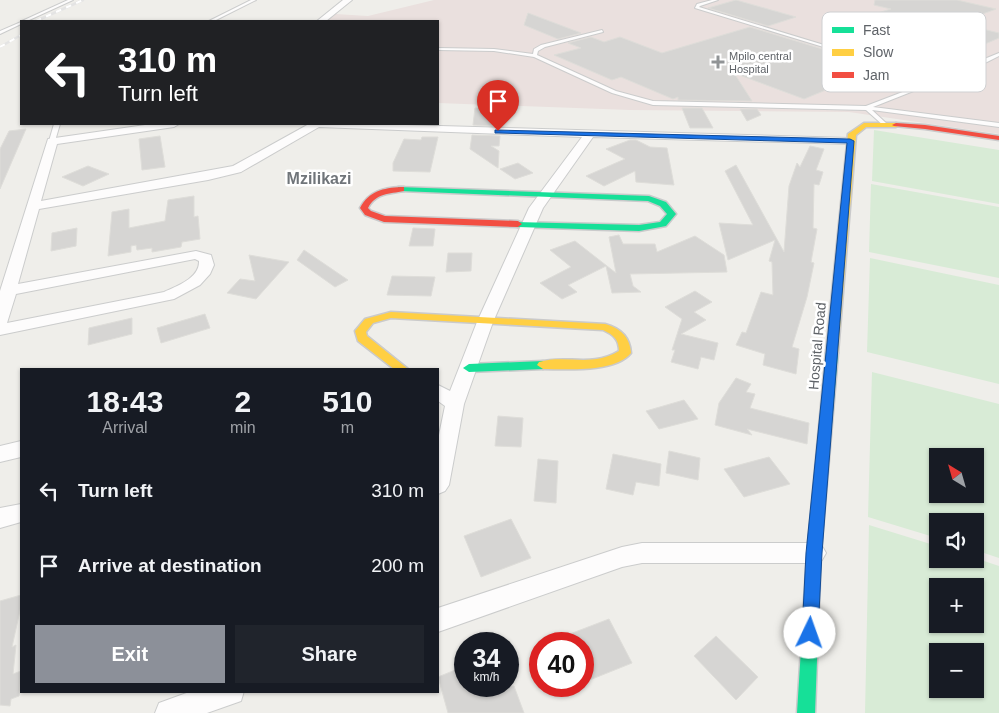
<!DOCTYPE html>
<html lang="en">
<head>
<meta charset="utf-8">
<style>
	:root { --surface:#171b24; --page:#20242c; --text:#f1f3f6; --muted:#9ea1a6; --accent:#8c9099 }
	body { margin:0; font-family:Helvetica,sans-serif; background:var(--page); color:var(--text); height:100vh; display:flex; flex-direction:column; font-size:19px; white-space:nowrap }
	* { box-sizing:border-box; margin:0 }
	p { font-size:16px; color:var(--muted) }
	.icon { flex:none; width:28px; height:28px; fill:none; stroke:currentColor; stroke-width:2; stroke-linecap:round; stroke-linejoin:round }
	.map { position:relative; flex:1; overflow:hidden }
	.panel { position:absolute; left:20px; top:368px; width:419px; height:325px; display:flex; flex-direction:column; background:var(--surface); border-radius:0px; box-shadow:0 1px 4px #0004 }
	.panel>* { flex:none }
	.banner { position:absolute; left:20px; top:20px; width:419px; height:105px; border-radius:0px; box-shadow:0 1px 4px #0004; background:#202124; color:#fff; overflow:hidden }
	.needle { width:32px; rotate:323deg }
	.buttons { position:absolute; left:929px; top:448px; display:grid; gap:10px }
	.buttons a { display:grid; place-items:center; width:55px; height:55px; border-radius:0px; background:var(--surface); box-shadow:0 1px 4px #0004; font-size:25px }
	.speed { position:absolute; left:454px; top:632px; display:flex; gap:10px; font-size:25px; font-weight:700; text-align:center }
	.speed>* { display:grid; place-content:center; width:65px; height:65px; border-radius:50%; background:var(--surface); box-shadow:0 1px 4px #0004; line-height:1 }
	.speed small { font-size:12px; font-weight:400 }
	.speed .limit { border:8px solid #d22; background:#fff; color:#111 }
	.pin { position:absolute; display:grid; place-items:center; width:42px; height:42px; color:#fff; margin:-51px -21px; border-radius:50% 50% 50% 0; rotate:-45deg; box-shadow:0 0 5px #0007 }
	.pin .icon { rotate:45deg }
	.me { position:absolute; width:55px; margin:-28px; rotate:3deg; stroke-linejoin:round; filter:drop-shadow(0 0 4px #0008) }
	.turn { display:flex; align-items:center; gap:18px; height:105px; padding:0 15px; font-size:22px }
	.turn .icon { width:65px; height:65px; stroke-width:2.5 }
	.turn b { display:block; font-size:35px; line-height:42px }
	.eta { display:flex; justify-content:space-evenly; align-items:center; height:85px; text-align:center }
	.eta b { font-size:30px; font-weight:600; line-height:35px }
	.cta { display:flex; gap:10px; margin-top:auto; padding:10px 15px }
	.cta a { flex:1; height:58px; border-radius:0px; background:var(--accent); color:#fff; font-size:20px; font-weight:600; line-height:58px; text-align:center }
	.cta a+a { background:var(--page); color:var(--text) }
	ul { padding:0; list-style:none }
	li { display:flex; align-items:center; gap:15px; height:75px; padding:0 15px }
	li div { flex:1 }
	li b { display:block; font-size:19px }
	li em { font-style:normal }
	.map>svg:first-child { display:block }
	.medical { fill:#eae0de }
	.green { fill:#d8ebd6; fill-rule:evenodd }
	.building { fill:#d6d5d3; stroke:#deddd9 }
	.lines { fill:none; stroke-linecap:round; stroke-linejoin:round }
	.lane-casing { stroke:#cbcccc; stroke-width:2 }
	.street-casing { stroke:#cbcccc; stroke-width:2 }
	.fast-casing { stroke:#cacacb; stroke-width:3 }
	.slow-casing { stroke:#cacacb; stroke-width:3 }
	.jam-casing { stroke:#cacacb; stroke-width:3 }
	.lane { fill:#fdfcfc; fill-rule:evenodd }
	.street { fill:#fdfcfc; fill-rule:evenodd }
	.fast { fill:#16e098; fill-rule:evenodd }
	.slow { fill:#ffcf43; fill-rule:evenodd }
	.jam { fill:#f24e42; fill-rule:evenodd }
	.rail-casing { stroke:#e4e4e4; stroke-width:2.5 }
	.rail { stroke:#fff; stroke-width:2; stroke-dasharray:5.5; stroke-linecap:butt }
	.route { fill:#1a73e8; stroke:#114b97 }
	.poi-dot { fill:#919496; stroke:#fff; stroke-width:2 }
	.labels { text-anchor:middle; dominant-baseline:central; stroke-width:5; stroke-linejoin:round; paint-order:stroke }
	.far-poi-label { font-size:11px; fill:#5f6368; stroke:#fff; text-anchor:start }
	.street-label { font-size:14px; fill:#5f6368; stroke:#fff }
	.far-district-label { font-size:16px; font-weight:bold; fill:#70757a; stroke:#fff }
	.key { fill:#fff; stroke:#cfd0d2; stroke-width:1 }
	.key-label { font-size:14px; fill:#5f6368 }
</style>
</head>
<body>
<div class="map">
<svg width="999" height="713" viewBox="0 0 999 713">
	<rect width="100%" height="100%" fill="#efeeea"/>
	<path class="medical" d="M434,0H999V134L849,112L630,110L438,103V21H326L335,14L368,16Z"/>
	<path class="green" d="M874,130L999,150V204L872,181Z
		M871,184L999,207V278L869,252Z
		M870,258L999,285V384L867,352Z
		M872,372L999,404V558L975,550V521H938L937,538L868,517ZM975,456V494H938V456Z
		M869,525L937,546L938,559L975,558L999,566V713H865ZM975,586V624H938V586ZM938,651H975V689H938Z"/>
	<path class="building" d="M736,0L796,17L768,26L708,8Z
		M875,0H957L996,9L958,23L999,33V38L950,59L914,48L908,51L847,22L891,9L874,5Z
		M528,13L581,33L558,39L524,25Z
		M750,27L852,58L857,57L859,54L825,43L830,41L887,59L882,61L864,57V61L879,68L804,99L734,73L752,101L678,100V97L673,99L621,77L612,80L554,55L581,48L568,43L591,37L604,42L620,37L662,53Z
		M475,108H500V126L473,125Z
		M682,108H702L713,128H690Z
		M740,109H757L761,115L747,121Z
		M26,129L0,189V149L9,131Z
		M472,135L500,136L499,146H491L499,151L498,168L470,149Z
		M160,136L165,167L142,170L139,139Z
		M422,137H438L430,172L393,171V163L404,139L421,140Z
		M630,140H636L650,147L667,148L674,185L636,182L635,171L604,186L586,176L625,159L606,149Z
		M810,146L824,149L816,170L823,172L819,185L814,184L813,228L817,229L811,262L814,263L807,297L792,347L799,349L796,374L763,365L765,354L736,345L742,332L746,333L761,292L773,295L772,262L769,261L775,240L728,260L719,223L753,225L725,171L736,165L784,252L789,186L797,163L800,167Z
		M518,163L533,173L515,179L500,169Z
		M88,166L109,174L83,186L62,177Z
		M194,196V217L198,216L200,239L182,242L181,247L152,252V248L137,250L136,245L131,246V252L108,256L112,212L129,209V228L165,221L168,200Z
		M77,228L76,246L51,251L52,233Z
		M413,228L435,229L433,246H409Z
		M619,235L623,244H655L657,252L695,236L724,255L727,272L630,274L633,286L641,292L612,293L606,266L568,285L577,292L562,299L540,283L571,267L550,250L575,241L616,273L609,237Z
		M304,250L348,280L335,287L297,260Z
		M448,253H472L471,271L446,272Z
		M249,255L289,262L256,299L227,293L240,279L255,281Z
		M392,276L435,277L431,296L387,295Z
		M695,291L712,302L694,312L706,320L681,334L718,343L714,360L701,357L698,369L671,362L675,350H672L682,319L665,307Z
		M205,314L210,328L161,343L157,328Z
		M132,318V334L88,345L89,328Z
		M736,378L751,384L746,392L755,394L750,408L809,423L807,444L747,429L752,435L715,425L719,403Z
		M684,400L698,419L659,429L646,411Z
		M498,416L523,418L521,447L495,446Z
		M669,451L700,458L698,480L666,473Z
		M613,454L661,464L659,486L636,482L633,495L606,489Z
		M769,457L790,484L744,497L724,469Z
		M538,459L558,461L556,503L534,501Z
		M511,519L531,558L481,577L464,536Z
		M21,595V606L12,647L16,645L13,674L21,671L19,696L11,699L10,706L0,705V601Z
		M609,619L632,663L582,683V644L549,642Z
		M716,636L758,677L736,700L694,656Z
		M465,666V686H514L524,713H448L438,677Z"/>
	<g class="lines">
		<defs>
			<path id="lane" d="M68,0H73L27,21H22Z
				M251,0H256L214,21H209Z
				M712,0H718L700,6L699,7L857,55L853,56L695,8L697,4Z
				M21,22V24L0,34V31Z
				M602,30L603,32L545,47L538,51L537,55L616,91L653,101L866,106L934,80L865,60V58L938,78L999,53V56L987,62L873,107L999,123V127L872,110L886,123V125L884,126L866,110L653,105L612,93L534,57L494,51L438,50V48L494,49L533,54L534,49L541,45Z
				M54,124H60L55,141L52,143L49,141Z"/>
			<path id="street" d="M343,0H352L326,21H317Z
				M152,124H179L174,127L57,144L41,201L233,166L309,124H371L850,138L856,141L850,144L593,137L543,208L493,322L464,404L449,485L445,491L438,494V440L445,406L438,401V385L450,391L477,322L529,208L582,137L319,127L241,172L208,180L39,209L18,284L196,251L211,255L214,265L210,274L200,285L174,299L0,335V291L48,139ZM195,259L199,261C200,278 177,286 164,292L7,323L16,294Z
				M21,441V457L0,462V446Z
				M21,504V522L0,528V508Z
				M642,543H814L822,546L826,553L822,560L814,563H642L622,567L438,632V608L622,547Z
				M192,691H244L241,701L207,713H155L159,703Z"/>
			<path id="fast" d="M398,187L649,196L666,202L676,214L666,226L639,231L518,227L515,226V222L639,225L660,222L667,214L660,206L648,201L401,191H398Z
				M832,349L838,353L821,553L815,713H797L807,553L826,353Z
				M543,361L549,365L543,369L469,372L463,368L469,364Z"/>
			<path id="slow" d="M864,123H896L900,125L896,127H866L856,135L838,353L832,357L826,353L848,134Z
				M391,312L605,324C620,328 630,337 631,353C615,373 566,369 543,369L537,365L539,362C566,354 591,368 619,351C619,340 614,335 603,330L391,318L373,323L366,332L367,336L408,369H394L358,341L355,331L365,319Z"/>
			<path id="jam" d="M896,123L925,125L999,136V140L925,129L894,126L892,125Z
				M401,187H404V191C389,194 376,193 368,208L371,211L385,216L518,221L522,224L518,227L384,222L365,215L360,208C369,191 383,188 401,187Z"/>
		</defs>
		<use href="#lane" class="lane-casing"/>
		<use href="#street" class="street-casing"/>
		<use href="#fast" class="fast-casing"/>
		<use href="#slow" class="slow-casing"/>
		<use href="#jam" class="jam-casing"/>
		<use href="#lane" class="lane"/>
		<use href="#street" class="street"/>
		<use href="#fast" class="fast"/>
		<use href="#slow" class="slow"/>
		<use href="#jam" class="jam"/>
		<defs>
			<path id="rail" d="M36,21L83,0
				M0,47L21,35"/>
		</defs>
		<use href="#rail" class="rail-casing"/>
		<use href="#rail" class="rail"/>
	</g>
	<path class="route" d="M495,130L850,139L854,141L822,553L818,633L816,639L810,641L804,639L802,633L806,553L847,143L498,133H495Z"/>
	<path class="poi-dot" d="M715.5 54.5h5v5h5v5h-5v5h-5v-5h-5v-5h5z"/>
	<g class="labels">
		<g class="far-poi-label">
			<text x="729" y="56">Mpilo central<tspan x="729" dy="13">Hospital</tspan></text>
		</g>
		<g class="street-label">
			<text transform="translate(817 346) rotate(-85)">Hospital Road</text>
		</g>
		<g class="far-district-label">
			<text x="319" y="178">Mzilikazi</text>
		</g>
	</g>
	<rect x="822" y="12" width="164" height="80" rx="8" class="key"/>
	<rect x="832" y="27" width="22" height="6" fill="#16e098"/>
	<rect x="832" y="49" width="22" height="7" fill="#ffcf43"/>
	<rect x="832" y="72" width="22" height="6" fill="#f24e42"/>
	<g class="key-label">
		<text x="863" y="35">Fast</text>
		<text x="863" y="57">Slow</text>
		<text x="863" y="80">Jam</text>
	</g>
</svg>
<div class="buttons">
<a><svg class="needle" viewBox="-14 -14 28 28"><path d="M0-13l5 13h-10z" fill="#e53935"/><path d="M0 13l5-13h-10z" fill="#9ea1a6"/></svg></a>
<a><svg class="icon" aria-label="sound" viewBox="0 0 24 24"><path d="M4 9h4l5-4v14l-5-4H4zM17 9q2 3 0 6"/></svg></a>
<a>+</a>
<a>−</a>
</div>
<div class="speed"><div>34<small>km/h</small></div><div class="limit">40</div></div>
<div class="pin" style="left:498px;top:131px;background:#d93025"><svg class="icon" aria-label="arrive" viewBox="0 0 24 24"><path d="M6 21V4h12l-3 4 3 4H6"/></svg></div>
<svg class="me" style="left:810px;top:633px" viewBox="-20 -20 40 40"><circle r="19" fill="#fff"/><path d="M0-13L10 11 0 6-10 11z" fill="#1a73e8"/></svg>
<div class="banner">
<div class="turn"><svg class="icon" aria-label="left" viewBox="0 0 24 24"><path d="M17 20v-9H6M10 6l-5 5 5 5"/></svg><div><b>310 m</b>Turn left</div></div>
</div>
<section class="panel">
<div class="eta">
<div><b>18:43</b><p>Arrival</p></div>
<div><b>2</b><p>min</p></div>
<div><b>510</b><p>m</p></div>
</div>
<ul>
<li><svg class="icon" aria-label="left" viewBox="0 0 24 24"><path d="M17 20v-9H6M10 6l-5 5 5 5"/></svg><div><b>Turn left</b></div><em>310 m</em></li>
<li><svg class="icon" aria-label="arrive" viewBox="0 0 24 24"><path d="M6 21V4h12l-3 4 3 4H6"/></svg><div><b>Arrive at destination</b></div><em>200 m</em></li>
</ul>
<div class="cta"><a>Exit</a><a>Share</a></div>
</section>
</div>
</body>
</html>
